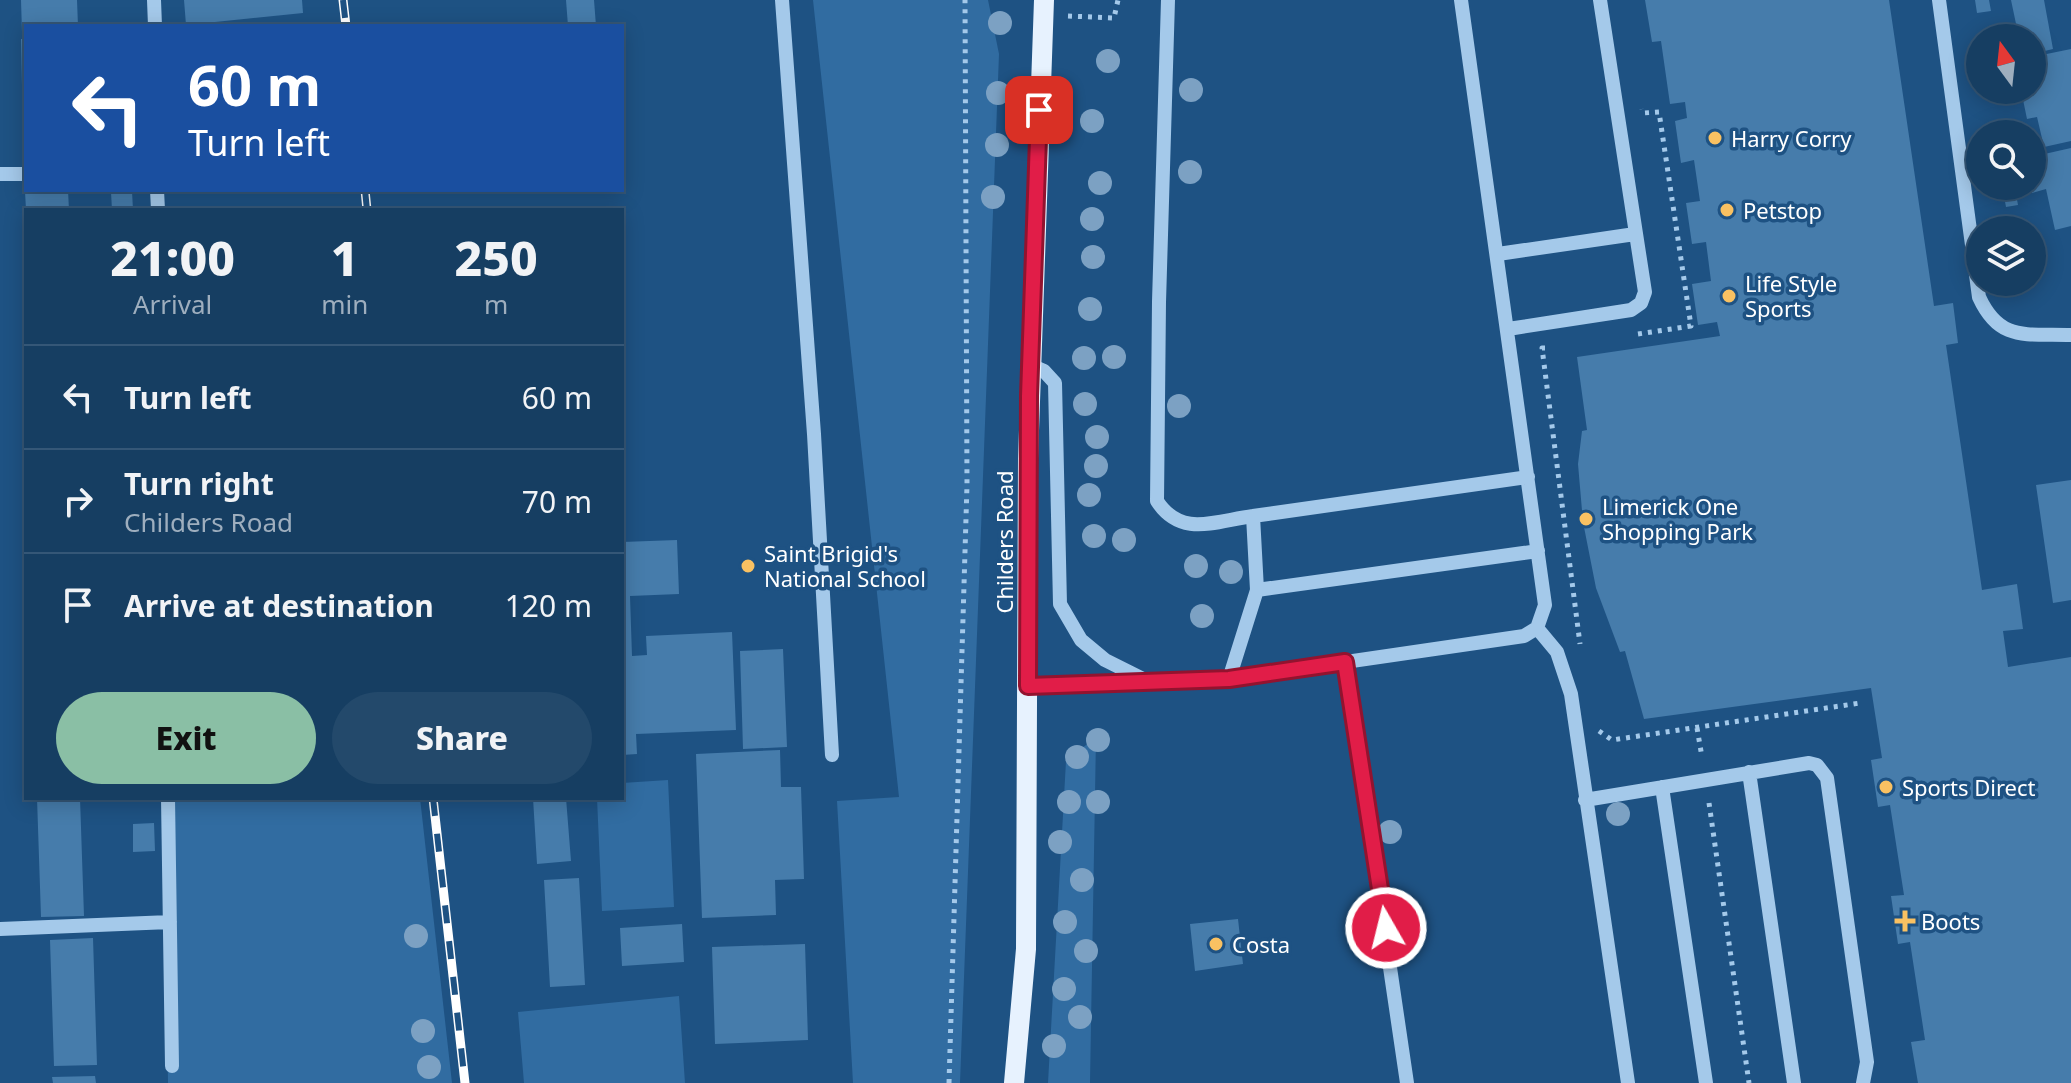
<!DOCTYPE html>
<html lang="en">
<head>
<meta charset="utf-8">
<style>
	:root { --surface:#163e62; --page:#23496b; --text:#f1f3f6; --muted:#9eaebe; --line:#355777; --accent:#8abfa5 }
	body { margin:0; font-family:"Noto Sans",sans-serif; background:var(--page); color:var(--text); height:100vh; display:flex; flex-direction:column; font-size:30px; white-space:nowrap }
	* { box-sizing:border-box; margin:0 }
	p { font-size:26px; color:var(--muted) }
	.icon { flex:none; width:44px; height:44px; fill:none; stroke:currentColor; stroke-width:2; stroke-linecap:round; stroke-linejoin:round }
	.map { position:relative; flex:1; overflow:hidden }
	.panel { position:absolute; left:24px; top:208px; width:600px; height:592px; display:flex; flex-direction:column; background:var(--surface); border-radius:0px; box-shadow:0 4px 20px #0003,0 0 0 2px var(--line) }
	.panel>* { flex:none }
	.banner { position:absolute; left:24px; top:24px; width:600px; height:168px; border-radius:0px; box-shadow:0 4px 20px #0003,0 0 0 2px var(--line); background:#1a4fa0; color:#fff; overflow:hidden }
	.needle { width:52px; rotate:345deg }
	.buttons { position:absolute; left:1966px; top:24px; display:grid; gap:16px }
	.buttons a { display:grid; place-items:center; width:80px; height:80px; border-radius:50%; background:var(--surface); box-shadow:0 4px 20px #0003,0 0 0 2px var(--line); font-size:40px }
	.pin { position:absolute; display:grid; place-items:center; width:68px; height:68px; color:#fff; margin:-34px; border-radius:16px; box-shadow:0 4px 12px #0006 }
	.me { position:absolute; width:88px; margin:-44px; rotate:352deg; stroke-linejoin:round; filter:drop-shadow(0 0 6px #0008) }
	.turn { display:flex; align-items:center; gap:28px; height:168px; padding:0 32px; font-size:36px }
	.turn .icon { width:104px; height:104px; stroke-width:2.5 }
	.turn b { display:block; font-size:56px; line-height:68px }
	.eta { display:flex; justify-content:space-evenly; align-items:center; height:136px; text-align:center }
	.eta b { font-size:48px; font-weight:800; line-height:56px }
	.action { display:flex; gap:16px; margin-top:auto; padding:16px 32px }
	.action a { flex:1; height:92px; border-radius:48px; background:var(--accent); color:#111; font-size:32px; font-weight:800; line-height:92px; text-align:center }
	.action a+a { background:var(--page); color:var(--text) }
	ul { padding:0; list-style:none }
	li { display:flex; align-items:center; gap:24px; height:104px; padding:0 32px; border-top:2px solid var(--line) }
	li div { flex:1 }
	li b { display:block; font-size:30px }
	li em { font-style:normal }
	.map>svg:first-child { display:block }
	.green { fill:#316ca1 }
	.building { fill:#467cab }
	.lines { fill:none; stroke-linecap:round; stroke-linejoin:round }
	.path { stroke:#a4c9ea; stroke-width:5; stroke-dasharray:4 6; stroke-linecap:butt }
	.minor { stroke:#a4c9ea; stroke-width:14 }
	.major { stroke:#e7f2fe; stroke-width:20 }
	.rail-casing { stroke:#fff; stroke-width:9 }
	.rail { stroke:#1e5283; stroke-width:6; stroke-dasharray:18; stroke-linecap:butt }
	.tree { fill:#7ca1c3 }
	.route-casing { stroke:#92132f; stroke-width:20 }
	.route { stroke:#e11d48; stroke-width:14 }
	.poi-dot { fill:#f9c162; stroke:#1e5283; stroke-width:3 }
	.labels { text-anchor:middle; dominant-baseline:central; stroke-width:7; stroke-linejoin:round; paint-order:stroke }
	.poi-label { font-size:22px; fill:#fff; stroke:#1e5283; text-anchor:start }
	.street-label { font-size:22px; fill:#fff; stroke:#1e5283 }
</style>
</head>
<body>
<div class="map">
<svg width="2071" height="1083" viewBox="0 0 2071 1083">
	<rect width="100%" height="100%" fill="#1e5283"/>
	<path class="green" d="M813,0H988L999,54L960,1083H853L837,801L899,797Z
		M1096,737L1090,1083H1048L1066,761Z
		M668,780L674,907L602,911L597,798H622V783Z
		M164,798H420L452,1083H168Z
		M679,996L685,1083H524L518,1012Z"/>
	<path class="building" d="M21,0H77L78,26H26V32H22Z
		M184,0H302L303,13L186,25Z
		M566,0H594L596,26H568Z
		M1645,0H1889L1934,306L1953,303L1958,343L1946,345L1982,590L2017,584L2023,629L2003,631L2008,667L2071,657V1083H1918L1911,1042L1925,1040L1910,942L1898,944L1891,896L1904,895L1890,805L1878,807L1871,760L1882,758L1871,688L1644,719L1625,651L1620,652L1596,588L1583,522L1578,464L1582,431L1587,430L1577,357L1720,336L1717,322L1698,325L1692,284L1711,281L1706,242L1692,244L1686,203L1700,201L1694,160L1681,163L1675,121L1687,118L1685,102L1670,104L1661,41L1652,42Z
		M1975,0H1989L1991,11L1977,13Z
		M2011,0H2044L2053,49L2032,54V38H2019Z
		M21,39H26V132H23Z
		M2071,49V141L2044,147L2037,117L2027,119L2021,90H2032V57Z
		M2071,148V226L2055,230L2046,189L2032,193V164L2042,162L2040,155Z
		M2015,189L2018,205L2006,207L2003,191Z
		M68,190L69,210H26L25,191Z
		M132,191L133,210H112L111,192Z
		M2071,480V600L2053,603L2036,485Z
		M677,540L679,594L630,596L632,656L647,655L646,636L732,632L736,730L636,734L637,754L622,755V542Z
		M783,649L787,747L743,749L740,651Z
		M780,750L781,787H801L804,879L775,880L776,915L702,918L696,754Z
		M37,798H80L84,916L41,917Z
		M533,798H566L571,861L537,864Z
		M154,823L155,851L133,852V824Z
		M579,878L585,985L550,987L544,880Z
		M1238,919L1243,964L1195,971L1190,924Z
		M682,924L684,962L622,966L620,928Z
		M93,938L97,1065L54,1066L50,940Z
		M805,944L808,1040L715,1044L712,947Z
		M95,1076L96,1083H53L52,1077Z"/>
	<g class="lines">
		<path class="path" d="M1068,16L1114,18L1118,0
			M1638,334L1691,326L1659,112L1643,113L1642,109
			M1545,348H1542L1580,644
			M1697,728L1702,757
			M1599,731L1612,740L1860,703
			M1709,803L1749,1083
			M949,1083L967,485L965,0"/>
		<path class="minor" d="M154,0L155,26
			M782,0L814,434L832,755
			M1168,0L1159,302L1157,501C1181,538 1215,521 1253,516L1257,590L1229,679
			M1939,0L1979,297C2000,343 2027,333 2071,335
			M0,174H26
			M157,190L158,210
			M1498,254L1635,234
			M1508,329L1631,310L1641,303L1645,292L1600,0
			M1030,365L1044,371L1055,383L1060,604L1081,640L1105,660L1145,680
			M1253,516L1528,477
			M1257,590L1538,551
			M1537,628L1557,652L1571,694L1628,1083
			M1345,662L1407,1083
			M1028,686L1229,679L1524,636L1537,628L1545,605L1461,0
			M1749,772L1794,1083
			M1662,787L1706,1083
			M168,798L172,1066
			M1585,800L1809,763L1817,765L1827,778L1867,1062L1863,1083
			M0,929L170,922"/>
		<path class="major" d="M1014,1083L1026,949L1028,459L1044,0"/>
		<defs>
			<path id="rail" d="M343,0L346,26
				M365,190L367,210
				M433,798L465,1083"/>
		</defs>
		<use href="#rail" class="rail-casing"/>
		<use href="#rail" class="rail"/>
	</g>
	<g class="tree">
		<circle cx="1000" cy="23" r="12"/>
		<circle cx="1108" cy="61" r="12"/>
		<circle cx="1191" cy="90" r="12"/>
		<circle cx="998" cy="93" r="12"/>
		<circle cx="1092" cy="121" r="12"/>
		<circle cx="997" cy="145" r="12"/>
		<circle cx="1190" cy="172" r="12"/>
		<circle cx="1100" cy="183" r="12"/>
		<circle cx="993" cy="197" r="12"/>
		<circle cx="1092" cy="219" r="12"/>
		<circle cx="1093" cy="257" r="12"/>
		<circle cx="1090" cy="309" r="12"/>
		<circle cx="1114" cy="357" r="12"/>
		<circle cx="1084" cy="358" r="12"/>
		<circle cx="1085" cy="404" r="12"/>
		<circle cx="1179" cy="406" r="12"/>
		<circle cx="1097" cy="437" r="12"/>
		<circle cx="1096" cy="466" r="12"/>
		<circle cx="1089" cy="495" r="12"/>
		<circle cx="1094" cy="536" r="12"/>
		<circle cx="1124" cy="540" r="12"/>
		<circle cx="1196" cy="566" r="12"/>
		<circle cx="1231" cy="572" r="12"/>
		<circle cx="1202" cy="616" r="12"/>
		<circle cx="1098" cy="740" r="12"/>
		<circle cx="1077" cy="757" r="12"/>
		<circle cx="1069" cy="802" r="12"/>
		<circle cx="1098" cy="802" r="12"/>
		<circle cx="1618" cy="814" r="12"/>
		<circle cx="1390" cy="832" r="12"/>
		<circle cx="1060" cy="842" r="12"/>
		<circle cx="1082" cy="880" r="12"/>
		<circle cx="1065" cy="922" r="12"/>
		<circle cx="416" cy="936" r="12"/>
		<circle cx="1086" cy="951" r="12"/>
		<circle cx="1064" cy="989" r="12"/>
		<circle cx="1080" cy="1017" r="12"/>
		<circle cx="423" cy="1031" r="12"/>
		<circle cx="1054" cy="1046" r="12"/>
		<circle cx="429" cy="1067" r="12"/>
	</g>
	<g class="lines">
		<defs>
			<path id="route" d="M1039,110L1029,396L1028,686L1229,679L1345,662L1386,928"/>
		</defs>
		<use href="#route" class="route-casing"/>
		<use href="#route" class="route"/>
	</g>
	<g class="poi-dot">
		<circle cx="1715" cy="138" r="8"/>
		<circle cx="1727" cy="210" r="8"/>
		<circle cx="1729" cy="296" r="8"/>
		<circle cx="1586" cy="519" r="8"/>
		<circle cx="748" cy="566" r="8"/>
		<circle cx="1886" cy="787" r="8"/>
		<path d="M1901 909h8v8h8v8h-8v8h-8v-8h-8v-8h8z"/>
		<circle cx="1216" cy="944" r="8"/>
	</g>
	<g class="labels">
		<g class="poi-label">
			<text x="1731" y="138">Harry Corry</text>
			<text x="1743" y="210">Petstop</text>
			<text x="1745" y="283">Life Style<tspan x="1745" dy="25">Sports</tspan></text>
			<text x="1602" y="506">Limerick One<tspan x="1602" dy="25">Shopping Park</tspan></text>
			<text x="764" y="553">Saint Brigid's<tspan x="764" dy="25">National School</tspan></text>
			<text x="1902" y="787">Sports Direct</text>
			<text x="1921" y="921">Boots</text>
			<text x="1232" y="944">Costa</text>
		</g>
		<g class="street-label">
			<text transform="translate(1004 542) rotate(-90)">Childers Road</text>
		</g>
	</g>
</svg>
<div class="buttons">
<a><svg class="needle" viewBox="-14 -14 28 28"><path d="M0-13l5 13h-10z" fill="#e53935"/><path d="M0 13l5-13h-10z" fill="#9eaebe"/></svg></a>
<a><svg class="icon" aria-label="search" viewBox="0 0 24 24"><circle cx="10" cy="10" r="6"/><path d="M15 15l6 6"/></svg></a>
<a><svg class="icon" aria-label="layers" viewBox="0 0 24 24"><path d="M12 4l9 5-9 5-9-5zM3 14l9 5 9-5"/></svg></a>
</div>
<div class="pin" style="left:1039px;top:110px;background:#d93025"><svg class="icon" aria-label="arrive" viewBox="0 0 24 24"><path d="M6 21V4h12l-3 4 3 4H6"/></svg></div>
<svg class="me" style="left:1386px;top:928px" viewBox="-20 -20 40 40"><circle r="17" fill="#e11d48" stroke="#fff" stroke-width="3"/><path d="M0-11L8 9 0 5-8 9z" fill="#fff"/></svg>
<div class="banner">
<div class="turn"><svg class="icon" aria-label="left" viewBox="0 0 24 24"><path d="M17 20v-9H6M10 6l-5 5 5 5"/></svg><div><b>60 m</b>Turn left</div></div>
</div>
<section class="panel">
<div class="eta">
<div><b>21:00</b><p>Arrival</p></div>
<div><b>1</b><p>min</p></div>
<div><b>250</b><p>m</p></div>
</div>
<ul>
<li><svg class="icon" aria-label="left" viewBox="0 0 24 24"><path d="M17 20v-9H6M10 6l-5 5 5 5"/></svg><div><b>Turn left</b></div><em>60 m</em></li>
<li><svg class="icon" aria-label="right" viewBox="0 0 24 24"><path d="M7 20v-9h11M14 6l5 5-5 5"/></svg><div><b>Turn right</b><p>Childers Road</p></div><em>70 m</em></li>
<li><svg class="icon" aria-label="arrive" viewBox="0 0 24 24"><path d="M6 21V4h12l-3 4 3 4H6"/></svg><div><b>Arrive at destination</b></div><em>120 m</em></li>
</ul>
<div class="action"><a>Exit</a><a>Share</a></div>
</section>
</div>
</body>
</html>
